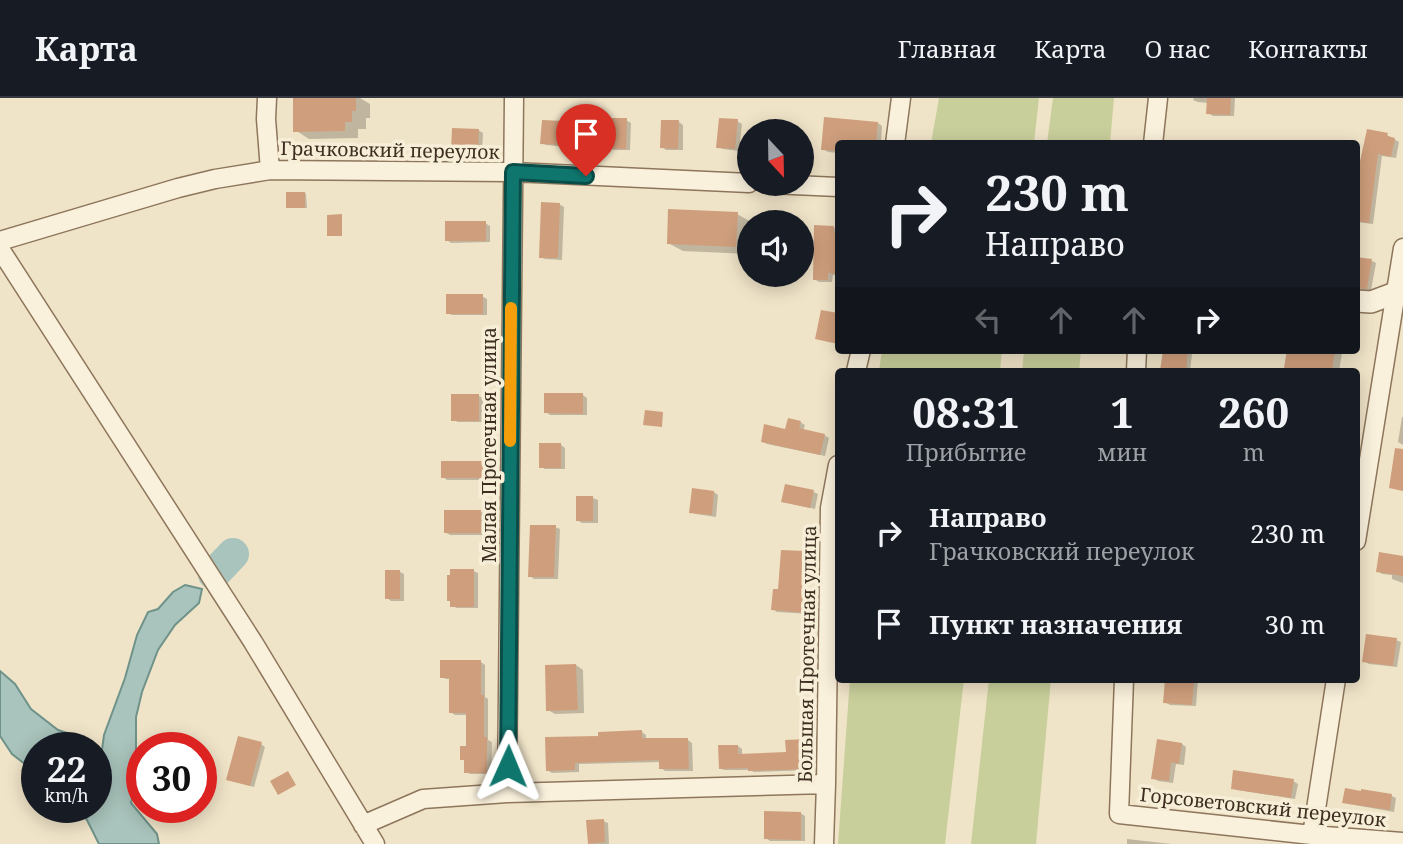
<!DOCTYPE html>
<html lang="ru">
<head>
<meta charset="utf-8">
<style>
	:root { --surface:#171b24; --page:#20242c; --text:#f1f3f6; --muted:#9ea1a6; --line:#363941 }
	body { margin:0; font-family:"Noto Serif",serif; background:var(--page); color:var(--text); height:100vh; display:flex; flex-direction:column; font-size:26px; white-space:nowrap }
	* { box-sizing:border-box; margin:0 }
	p { font-size:23px; color:var(--muted) }
	.icon { flex:none; width:38px; height:38px; fill:none; stroke:currentColor; stroke-width:2; stroke-linecap:round; stroke-linejoin:round }
	.map { position:relative; flex:1; overflow:hidden }
	.sheet { position:absolute; left:835px; top:270px; width:525px; height:315px; display:flex; flex-direction:column; background:var(--surface); border-radius:7px; box-shadow:0 4px 18px #0003 }
	.sheet>* { flex:none }
	.hud { position:absolute; left:835px; top:42px; width:525px; height:214px; border-radius:7px; box-shadow:0 4px 18px #0003; background:#171b24; color:var(--text); overflow:hidden }
	.needle { width:46px; rotate:158deg }
	.controls { position:absolute; left:737px; top:21px; display:grid; gap:14px }
	.controls a { display:grid; place-items:center; width:77px; height:77px; border-radius:50%; background:var(--surface); box-shadow:0 4px 18px #0003; font-size:35px }
	.speed { position:absolute; left:21px; top:634px; display:flex; gap:14px; font-size:35px; font-weight:700; text-align:center }
	.speed>* { display:grid; place-content:center; width:91px; height:91px; border-radius:50%; background:var(--surface); box-shadow:0 4px 18px #0003; line-height:1 }
	.speed small { font-size:18px; font-weight:400 }
	.speed .limit { border:10px solid #d22; background:#fff; color:#111 }
	.pin { position:absolute; display:grid; place-items:center; width:60px; height:60px; color:#fff; margin:-72px -30px; border-radius:50% 50% 50% 0; rotate:-45deg; box-shadow:0 0 7px #0007 }
	.pin .icon { rotate:45deg }
	.me { position:absolute; width:77px; margin:-38px; rotate:1deg; stroke-linejoin:round; filter:drop-shadow(0 0 5px #0008) }
	.turn { display:flex; align-items:center; gap:24px; height:147px; padding:0 35px; font-size:32px }
	.turn .icon { width:91px; height:91px; stroke-width:2.5 }
	.turn b { display:block; font-size:49px; line-height:60px }
	.lanes { display:flex; align-items:center; height:66px; padding:0 35px; background:#0003; justify-content:center; gap:35px; direction:ltr }
	.lanes .off { opacity:.35 }
	.eta { display:flex; justify-content:space-evenly; align-items:center; height:119px; text-align:center }
	.eta b { font-size:42px; font-weight:700; line-height:49px }
	ul { padding:0; list-style:none }
	li { display:flex; align-items:center; gap:21px; height:91px; padding:0 35px }
	li div { flex:1 }
	li b { display:block; font-size:26px }
	li em { font-style:normal }
	header { display:flex; align-items:center; gap:42px; box-sizing:border-box; height:98px; padding:0 35px; background:var(--surface); border-bottom:2px solid var(--line) }
	header strong { font-size:33px }
	nav { display:flex; gap:38px; margin-inline-start:auto; font-size:24px }
	.map>svg:first-child { display:block }
	.green { fill:#c9cf9b }
	.water { fill:#a9c4bc; stroke:#6f938a; stroke-width:2 }
	.shadow { fill:#0003 }
	.lines { fill:none; stroke-linecap:round; stroke-linejoin:round }
	.river { stroke:#a9c4bc; stroke-width:32 }
	.building { fill:#cf9f7d }
	.minor-casing { stroke:#8d765c; stroke-width:21 }
	.tertiary-casing { stroke:#8d765c; stroke-width:24 }
	.minor { stroke:#faf1dc; stroke-width:18 }
	.tertiary { stroke:#faf1dc; stroke-width:21 }
	.route-casing { stroke:#0a4d48; stroke-width:18 }
	.route { stroke:#0f766e; stroke-width:12 }
	.slow { stroke:#f59e0b; stroke-width:12 }
	.labels { text-anchor:middle; dominant-baseline:central; stroke-width:7; stroke-linejoin:round; paint-order:stroke }
	.street-label { font-size:19px; fill:#3d2e20; stroke:#f7eed8 }
</style>
</head>
<body>
<header>
<strong>Карта</strong>
<nav><a>Главная</a><a>Карта</a><a>О нас</a><a>Контакты</a></nav>
</header>
<div class="map">
<svg width="1403" height="746" viewBox="0 0 1403 746">
	<rect width="100%" height="100%" fill="#f0e4c8"/>
	<path class="green" d="M939,0H1039L1034,45H931Z
		M1053,0H1114L1110,45H1047Z
		M882,252H1002L1000,273H879Z
		M1024,252H1081L1079,273H1022Z
		M850,581H964L945,746H838Z
		M989,581H1051L1036,746H971Z"/>
	<path class="water" d="M185,487L202,491L199,505L175,527L158,552L142,594L136,619V686L131,705L157,736L159,746H99L87,722L76,709H96V654L101,659L104,637L125,580L137,537L148,514L158,511L173,494Z
		M0,573L15,586L31,611L58,632L86,641L93,649H37V681L30,670L12,656L0,638Z"/>
	<path class="shadow" d="M295,0H360L370,6V20H366V31H358V40L309,41L295,32Z
		M1194,0H1235L1234,18H1213L1208,15V5L1198,4L1193,2Z
		M626,22L631,25L630,52H613L608,49Z
		M737,23L742,26L739,53L723,51L718,49Z
		M679,24L683,27V52H666L662,49Z
		M564,25L569,27L567,49L546,47L542,45Z
		M878,25L882,28L881,46H838V55L828,54L823,51Z
		M777,28L794,30L799,33H777Z
		M478,32L483,35L482,54H458L453,51Z
		M1387,37L1399,44L1396,60L1382,58L1373,126L1356,124V78L1359,79Z
		M1192,42L1214,46H1191Z
		M305,95L306,96L307,110L288,109Z
		M559,106L564,109L562,162L545,161L540,159Z
		M737,116L751,124H749V156L683,153L668,145Z
		M485,125L490,128V144L451,145L447,142Z
		M833,129L838,132V177H833L832,184H819L814,181Z
		M1356,160L1372,163L1376,165L1371,192H1356Z
		M482,198L487,201V217H452L448,215Z
		M1165,252L1188,253L1192,256L1190,273H1162Z
		M1288,252H1336L1342,255L1339,273H1292L1286,269Z
		M583,297L587,300V317H550L546,314Z
		M479,298L483,300V324H458L453,322Z
		M1402,319H1403V347L1398,344Z
		M800,324L805,327L803,333L824,337L829,340L825,358L767,346L763,343L787,333Z
		M561,347L565,350V371H545L541,369Z
		M483,365L488,367V382H447L443,379Z
		M786,388L814,394L818,396L815,411L788,405Z
		M714,394L718,397L716,419L696,416L691,414Z
		M577,400H593L598,402V425H582L577,422Z
		M481,414L485,416V437H450L445,434Z
		M555,429L560,431L558,481H534L530,478Z
		M805,455L809,457L807,493L812,495L810,516L777,514L773,511L780,493Z
		M1403,459V485L1392,481V477L1382,476L1378,473Z
		M473,473L478,475V510H457L452,508Z
		M400,474L404,476V503H391L387,500Z
		M1396,542L1401,544L1397,569L1369,566L1364,563Z
		M481,564L485,567V599L488,601V642L492,644L491,676H470L466,674V663L461,661L468,649V617H455L450,614V581H446L442,579Z
		M576,567L583,572L584,615L555,616L548,612Z
		M1167,581H1198L1196,608L1170,607L1165,604Z
		M642,634L646,637V642H688L692,645L693,673H665L661,670V664L579,666V674L552,675L547,672Z
		M808,643L812,645L813,672L754,674L750,672H724L720,670L738,648L742,651V657L787,656Z
		M1159,643L1182,646L1186,649L1184,667L1176,666L1173,685L1158,683L1153,680Z
		M261,646L265,649L254,689L233,683Z
		M1293,683L1298,686L1295,701L1237,692L1233,690Z
		M1392,698L1396,700L1394,714L1349,706L1344,704Z
		M800,715L805,718V743H770L766,740Z
		M603,723L608,725L609,746H591L589,745Z
		M1127,741L1172,746H1127Z"/>
	<g class="lines">
		<path class="river" d="M214,476L233,456"/>
	</g>
	<path class="building" d="M293,0H356V13H352V24H345V33L293,34Z
		M1207,0H1231L1230,17L1206,16Z
		M824,19L878,24L876,46H838V53L821,52Z
		M608,20H627L626,51L606,50L607,38H604V23H607Z
		M719,20L738,21L735,51L716,50Z
		M542,22L565,23L563,47L540,46Z
		M661,22H679L678,51L660,50Z
		M452,30L479,31L478,53L451,52Z
		M1367,31L1388,35L1387,38L1395,40L1391,59L1378,56L1369,125L1356,123V82Z
		M286,94H305V110H286Z
		M541,104L560,105L558,160H539Z
		M668,111L738,114L736,149L667,146Z
		M342,116V138H327V117Z
		M445,123H486V143H445Z
		M814,127L834,128V135H838V176L828,175V182H813Z
		M1356,159L1372,161L1367,191L1356,190Z
		M446,196H483V216H446Z
		M821,212L838,215V246L815,241Z
		M1163,252H1188L1186,273H1160Z
		M1287,252H1335L1332,273H1308L1284,270Z
		M544,295H583V316L544,315Z
		M451,296H479V323H451Z
		M645,312L663,314L662,329L643,327Z
		M788,320L801,323L799,330L825,336L820,357L761,344L764,326L785,331Z
		M539,345H561V370H539Z
		M1395,350L1403,351V393L1389,390Z
		M441,363H484L483,380H441Z
		M785,386L814,392L810,410L781,404Z
		M692,390L714,393L712,417L689,415Z
		M576,398H593V423H576Z
		M444,412H481V435H444Z
		M530,427H556L554,479H528Z
		M781,452L805,453L803,491H808L806,515L771,512L773,491H778Z
		M1379,454L1403,458V478L1376,474Z
		M450,471H474V509H450V503H447V477H450Z
		M385,472H400V501H385Z
		M1366,536L1397,540L1393,568L1362,564Z
		M440,562H481V597H484V639H487V675H464V662H460V648H466V615H449V580H440Z
		M576,566L578,612L546,613L545,567Z
		M1165,581L1194,582L1192,607L1163,605Z
		M642,632V640H688L689,671H659V662L575,665V672L546,673L545,639L598,638V634Z
		M238,638L262,644L250,688L226,682Z
		M808,641L809,671L748,673V670L719,671L718,647H738V656L786,654L785,642Z
		M1157,641L1182,645L1179,666L1171,664L1169,683L1151,681Z
		M1233,672L1294,681L1291,700L1231,691Z
		M288,673L296,687L278,697L270,683Z
		M1345,690L1361,693V691L1392,696L1390,712L1342,705Z
		M764,713L801,714V742L764,741Z
		M604,721L605,744L588,746L586,722Z"/>
	<g class="lines">
		<defs>
			<path id="minor" d="M267,0L266,21L270,72L513,74L749,85
				M895,46L901,0
				M1153,46L1158,0
				M771,86L838,89
				M0,143L178,90L215,81L270,72
				M0,151L253,544L375,746
				M856,273L861,252
				M1136,273L1137,252
				M1356,443L1403,150
				M1124,581L1119,716L1312,737L1403,744
				M507,695L514,0
				M363,727L423,701L507,695L826,686
				M1312,737L1336,581
				M824,746L826,686L830,410L838,367"/>
			<path id="tertiary" d="M1356,203L1371,204L1395,195L1403,196"/>
		</defs>
		<use href="#minor" class="minor-casing"/>
		<use href="#tertiary" class="tertiary-casing"/>
		<use href="#minor" class="minor"/>
		<use href="#tertiary" class="tertiary"/>
	</g>
	<g class="lines">
		<defs>
			<path id="route" d="M508,668L513,74L586,78"/>
		</defs>
		<use href="#route" class="route-casing"/>
		<use href="#route" class="route"/>
		<path class="slow" d="M510,343L511,210"/>
	</g>
	<g class="labels">
		<g class="street-label">
			<text transform="translate(390 52) rotate(1)">Грачковский переулок</text>
			<text transform="translate(489 347) rotate(-90)">Малая Протечная улица</text>
			<text transform="translate(807 556) rotate(-89)">Большая Протечная улица</text>
			<text transform="translate(1263 709) rotate(6)">Горсоветовский переулок</text>
		</g>
	</g>
</svg>
<div class="controls">
<a><svg class="needle" viewBox="-14 -14 28 28"><path d="M0-13l5 13h-10z" fill="#e53935"/><path d="M0 13l5-13h-10z" fill="#9ea1a6"/></svg></a>
<a><svg class="icon" aria-label="sound" viewBox="0 0 24 24"><path d="M4 9h4l5-4v14l-5-4H4zM17 9q2 3 0 6"/></svg></a>
</div>
<div class="speed"><div>22<small>km/h</small></div><div class="limit">30</div></div>
<div class="pin" style="left:586px;top:78px;background:#d93025"><svg class="icon" aria-label="arrive" viewBox="0 0 24 24"><path d="M6 21V4h12l-3 4 3 4H6"/></svg></div>
<svg class="me" style="left:508px;top:668px" viewBox="-20 -20 40 40"><path d="M0-17L14 15 0 8-14 15z" fill="#0f766e" stroke="#fff" stroke-width="4"/></svg>
<div class="hud">
<div class="turn"><svg class="icon" aria-label="right" viewBox="0 0 24 24"><path d="M7 20v-9h11M14 6l5 5-5 5"/></svg><div><b>230 m</b>Направо</div></div>
<div class="lanes"><svg class="icon off" aria-label="left" viewBox="0 0 24 24"><path d="M17 20v-9H6M10 6l-5 5 5 5"/></svg><svg class="icon off" aria-label="ahead" viewBox="0 0 24 24"><path d="M12 20V5M6 11l6-6 6 6"/></svg><svg class="icon off" aria-label="ahead" viewBox="0 0 24 24"><path d="M12 20V5M6 11l6-6 6 6"/></svg><svg class="icon" aria-label="right" viewBox="0 0 24 24"><path d="M7 20v-9h11M14 6l5 5-5 5"/></svg></div>
</div>
<section class="sheet">
<div class="eta">
<div><b>08:31</b><p>Прибытие</p></div>
<div><b>1</b><p>мин</p></div>
<div><b>260</b><p>m</p></div>
</div>
<ul>
<li><svg class="icon" aria-label="right" viewBox="0 0 24 24"><path d="M7 20v-9h11M14 6l5 5-5 5"/></svg><div><b>Направо</b><p>Грачковский переулок</p></div><em>230 m</em></li>
<li><svg class="icon" aria-label="arrive" viewBox="0 0 24 24"><path d="M6 21V4h12l-3 4 3 4H6"/></svg><div><b>Пункт назначения</b></div><em>30 m</em></li>
</ul>
</section>
</div>
</body>
</html>
